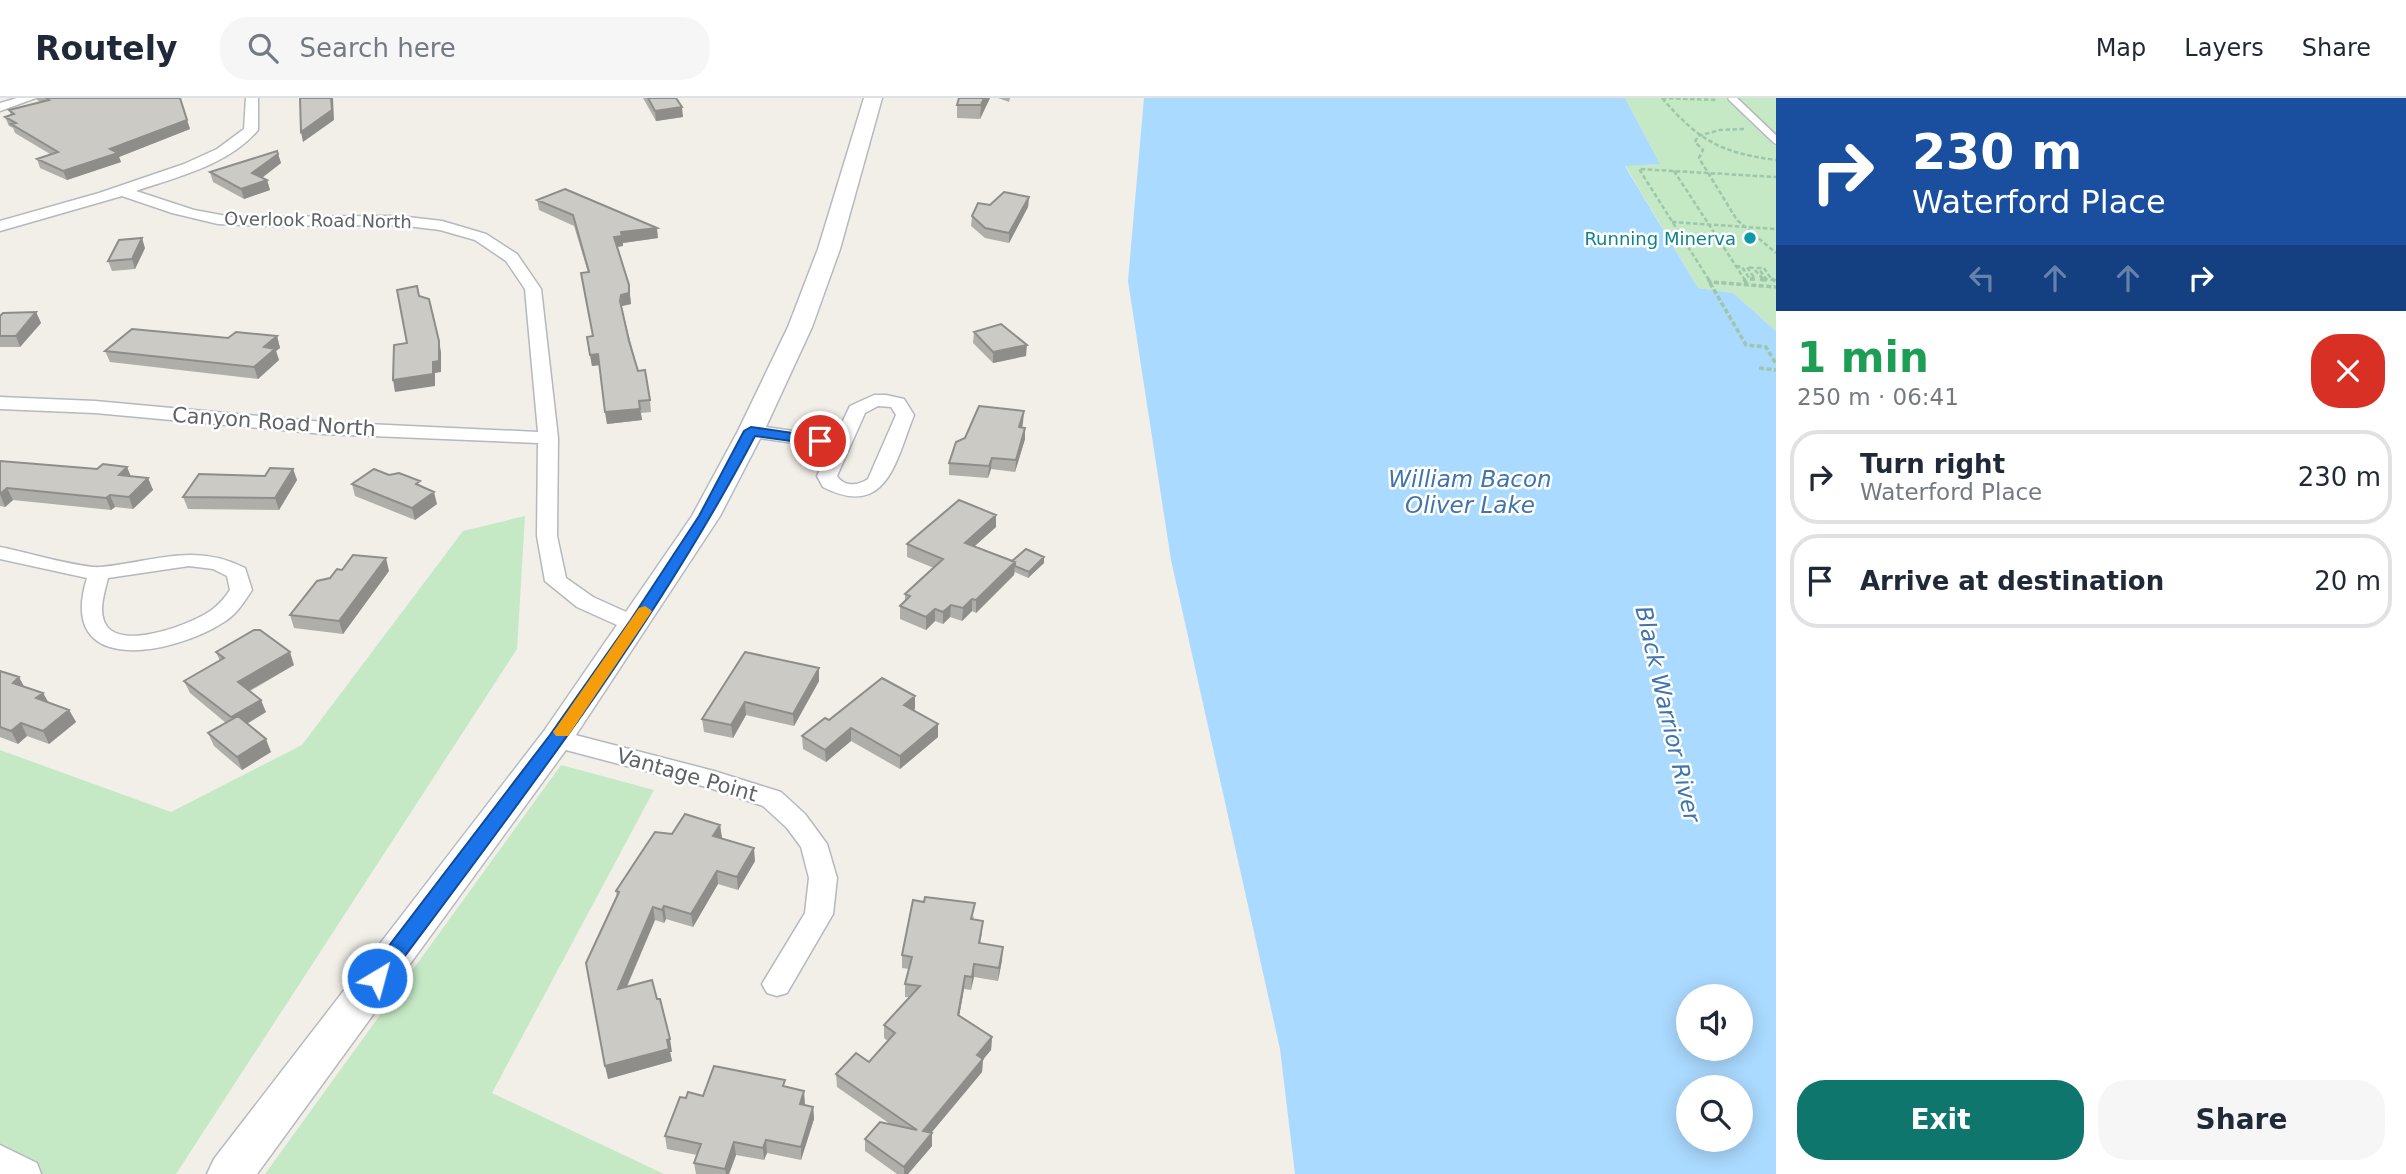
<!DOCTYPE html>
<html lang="en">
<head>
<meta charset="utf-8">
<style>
	:root { --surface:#fff; --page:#f6f6f7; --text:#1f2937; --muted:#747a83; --line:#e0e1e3; --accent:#0f766e }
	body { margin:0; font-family:"DejaVu Sans",sans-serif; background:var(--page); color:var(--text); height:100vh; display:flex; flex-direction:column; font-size:26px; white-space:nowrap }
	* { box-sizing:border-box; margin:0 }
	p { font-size:23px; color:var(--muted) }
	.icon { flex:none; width:38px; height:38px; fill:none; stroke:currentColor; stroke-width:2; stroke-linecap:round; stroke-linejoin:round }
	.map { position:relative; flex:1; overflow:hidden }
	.panel { display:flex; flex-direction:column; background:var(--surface); width:630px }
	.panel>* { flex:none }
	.top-card { background:#1a4fa0; color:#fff; overflow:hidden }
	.fabs { position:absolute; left:1676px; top:886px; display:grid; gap:14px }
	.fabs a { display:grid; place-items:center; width:77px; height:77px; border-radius:50%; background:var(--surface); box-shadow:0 4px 18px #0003; font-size:35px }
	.pin { position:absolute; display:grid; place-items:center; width:60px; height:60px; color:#fff; margin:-30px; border:4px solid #fff; border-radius:50%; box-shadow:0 2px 7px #0007 }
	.me { position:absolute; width:77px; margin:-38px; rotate:37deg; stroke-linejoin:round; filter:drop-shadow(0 0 5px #0008) }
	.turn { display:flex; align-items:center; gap:24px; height:147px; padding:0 21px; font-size:32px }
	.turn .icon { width:91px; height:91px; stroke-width:2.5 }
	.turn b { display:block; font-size:49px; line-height:60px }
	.lanes { display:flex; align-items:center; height:66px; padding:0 21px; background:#0003; justify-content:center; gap:35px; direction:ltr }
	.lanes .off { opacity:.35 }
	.round { display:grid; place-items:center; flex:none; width:74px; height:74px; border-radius:28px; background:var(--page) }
	.overview { display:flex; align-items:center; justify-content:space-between; height:119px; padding:0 21px }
	h1 { font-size:42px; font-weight:700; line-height:52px; color:#1e9e55 }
	.action { display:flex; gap:14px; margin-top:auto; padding:14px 21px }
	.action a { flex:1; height:80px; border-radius:28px; background:var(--accent); color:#fff; font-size:28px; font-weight:700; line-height:80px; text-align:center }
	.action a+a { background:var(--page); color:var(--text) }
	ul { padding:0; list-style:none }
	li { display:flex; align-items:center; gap:21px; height:94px; margin:0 14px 10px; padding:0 7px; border:4px solid var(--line); border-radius:28px }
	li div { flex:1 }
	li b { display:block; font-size:26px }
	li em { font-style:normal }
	header { display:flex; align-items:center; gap:42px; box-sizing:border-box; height:98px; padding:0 35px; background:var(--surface); border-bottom:2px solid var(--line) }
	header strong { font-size:33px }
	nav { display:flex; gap:38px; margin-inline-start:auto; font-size:24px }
	.search { width:490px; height:63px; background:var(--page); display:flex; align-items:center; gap:18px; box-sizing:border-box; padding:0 24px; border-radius:28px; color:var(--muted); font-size:26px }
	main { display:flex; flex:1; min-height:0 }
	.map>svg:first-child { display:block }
	.green { fill:#c5e8c5 }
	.water { fill:#aadaff; fill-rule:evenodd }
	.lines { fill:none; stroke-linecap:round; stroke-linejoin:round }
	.service-casing { stroke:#b5b8bc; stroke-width:10 }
	.minor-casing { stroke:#b5b8bc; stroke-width:3 }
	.secondary-casing { stroke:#b6babf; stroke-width:3 }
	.path-far1 { stroke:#9cc7a9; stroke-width:2.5; stroke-dasharray:4.5 2.5; stroke-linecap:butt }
	.path { stroke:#9cc7a9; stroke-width:3.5; stroke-dasharray:5 2.5; stroke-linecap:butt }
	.service { stroke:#fff; stroke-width:7 }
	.minor { fill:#fff; fill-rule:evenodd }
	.secondary { fill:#fff; fill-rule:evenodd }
	.wall { fill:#afaea9 }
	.shaded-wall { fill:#8f8d8a }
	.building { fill:#cccac5; stroke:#8f8d8a; stroke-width:2 }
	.route { fill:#1a73e8; stroke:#114b97; stroke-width:2 }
	.slow { fill:#f59e0b }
	.culture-dot { fill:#0f9aa8; stroke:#fff; stroke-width:2.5 }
	.labels { text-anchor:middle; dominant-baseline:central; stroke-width:5; stroke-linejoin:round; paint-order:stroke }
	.far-street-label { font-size:18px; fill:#5f6368; stroke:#fff }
	.far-culture-label { font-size:18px; fill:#0d838f; stroke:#fff; text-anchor:end }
	.street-label { font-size:21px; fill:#5f6368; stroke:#fff }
	.water-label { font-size:23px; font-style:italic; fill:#4174aa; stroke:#fff }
</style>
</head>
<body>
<header>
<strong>Routely</strong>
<div class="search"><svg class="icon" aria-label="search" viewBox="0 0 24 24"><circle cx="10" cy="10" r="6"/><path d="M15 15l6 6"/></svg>Search here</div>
<nav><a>Map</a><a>Layers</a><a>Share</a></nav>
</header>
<main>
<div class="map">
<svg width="1776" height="1076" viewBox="0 0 1776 1076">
	<rect width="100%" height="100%" fill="#f1efe8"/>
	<path class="green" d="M1625,0H1776V233L1733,195L1698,190L1625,67L1660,66Z
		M525,418L517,551L176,1076H0V652L171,714L302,647L463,433Z
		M561,667L654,692L492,995L664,1076H265Z"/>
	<path class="water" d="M1144,0H1625L1660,66L1625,68L1698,190L1733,195L1776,233V1076H1295L1280,951L1171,462L1128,183ZM1689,898H1741V950H1689ZM1689,989H1741V1041H1689Z"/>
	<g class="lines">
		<defs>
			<path id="service" d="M1732,0L1776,42"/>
			<path id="minor" d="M17,0H36L0,13V5Z
				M246,0H258V32C229,67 177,79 136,93L194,112L232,119L399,118L442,123L486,136L517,156L541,191L558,340L557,438L566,480L593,499L644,522L647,527L644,532L636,534L628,532L577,509L545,483L537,438L538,345L324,336L95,315L0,311V299L95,303L324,324L538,334L525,191L506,163L475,142L440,132L399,127L268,128L218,126L172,115L122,98L0,133V123L99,95L184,66L217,51L244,31Z
				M874,297H886L904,301L914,317C896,362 887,422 823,389L817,378L830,350L751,339L742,333L751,327L835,339L850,308ZM878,308L891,309L896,317L868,381C858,388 844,389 837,378L865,315Z
				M0,449C22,453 82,471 101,469C153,464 194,444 245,470L252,492C244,504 237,516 224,524C173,557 56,580 87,480L0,461ZM189,468L213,471L227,478L230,492C224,501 217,509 207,515C188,527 116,555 104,523C99,510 105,493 108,480Z
				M556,632L714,673L781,694L805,716L827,746L837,780L833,816L787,895L777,898L767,895L762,886L805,815L809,780L801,749L787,730L763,708L710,690L547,647L544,641L547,635Z
				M0,1047L37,1065L41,1076H0Z"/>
			<path id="secondary" d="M864,0H882L840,151L812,229L764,333L720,418L568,649L257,1076H207L214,1061L544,633L692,418L738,333L788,229L818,151Z"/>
		</defs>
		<use href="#service" class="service-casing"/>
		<use href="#minor" class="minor-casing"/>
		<use href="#secondary" class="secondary-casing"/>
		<path class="path-far1" d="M1662,0C1698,42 1721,55 1776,62
			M1662,0L1716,2
			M1744,31L1720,32L1698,38L1695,44L1703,52L1699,60L1737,122L1776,155
			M1674,73L1745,182
			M1672,124L1776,131
			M1736,168L1742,169L1750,181H1755L1747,169L1753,170L1764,182
			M1709,182L1639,71L1776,79
			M1767,182L1758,170H1764L1772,182"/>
		<path class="path" d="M1708,181L1710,184L1776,189
			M1744,181L1747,186
			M1750,181H1755
			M1760,181L1767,183L1765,181
			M1771,181L1776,183
			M1710,185L1746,247L1766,249L1776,266
			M1759,270L1776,272"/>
		<use href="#service" class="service"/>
		<use href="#minor" class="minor"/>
		<use href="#secondary" class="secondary"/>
	</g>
	<path class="wall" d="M37,0H180L190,31L119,59L121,64L67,82L40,70L37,61L50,56L15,35L13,30L9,28L5,19L11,17L9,12L41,4L37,2Z
		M643,0H676L683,19L656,23Z
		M959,0H990L980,21L957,20V7Z
		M998,0H1010L1009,4Z
		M278,56L281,65L262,80L267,82L270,92L244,101L213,84L210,74Z
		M1029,99L1028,109L1009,145L985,140L971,128L972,118L990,107Z
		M537,102L658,140L623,145V148L617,149L630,198L631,206L622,208V211L638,273L650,302L651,314L641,315L642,322L607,326L600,267L592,268L587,239L593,238L583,186L588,174L574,128L539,112Z
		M145,150L135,171L112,173L108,163Z
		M36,214L41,225L20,249H0V218Z
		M974,234L1026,258L993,265L973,245Z
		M277,238L280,250L276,253L279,262L258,281L110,264L105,253L228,240Z
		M1023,325L1022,329L1025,330V341L1015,374L991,371L988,380L949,377V365Z
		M0,363L97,371L127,369L130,378L148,380L153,392L133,411L115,409L111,412L13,402L5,409L0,408Z
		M293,371L297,382L279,412L188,411L183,399Z
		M352,386L421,388L437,406L415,422L355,398Z
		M996,417V429L974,448L1012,463L1044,459V465L1028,480L1015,474L1014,477L976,515L972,513L962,523L950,519L943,526L935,523L926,532L900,521V508L905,503V496L934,470L907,459V446Z
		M389,473L343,536L294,530L290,517Z
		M216,554L294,567L250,593L266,614L247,626L271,654L242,672L214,648L208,635L226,625L190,595L184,583L220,563Z
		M819,570V583L794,628L746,617L733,640L704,634L702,621Z
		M0,573L24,588L43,595L48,604L69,612L76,624L49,646L27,638L18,646L0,639Z
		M915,598V611L913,612L938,639L900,671L851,643L826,664L803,651L802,638L829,622Z
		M720,727L722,740L755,763L738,792L718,786L693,829L666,821L664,825L655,822L627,889L672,954H670L672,963L608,981L617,799L616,793L672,736Z
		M974,818L973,822L982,836L980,845L1002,862L998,883L974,879L971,892L964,891L959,918L992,939L991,952L983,961L982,974L931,1035L932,1048L908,1076H897L865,1053V1041L890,1026L837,989L836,976L869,964L888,943L884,940V927L910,899H905V886L909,871L902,870V857Z
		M785,989L805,1007L813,1009L814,1021L801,1062L767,1055L764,1062L736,1057L729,1076H696L694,1065L697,1057L667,1051L665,1038L686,1000Z"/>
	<path class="shaded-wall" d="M331,0H333L334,22L303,44L301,34Z
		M984,0H990L980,21L981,7Z
		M682,9L683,19L656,23L655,13Z
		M187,22L190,31L119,59L121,64L67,82L63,73L110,51Z
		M278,56L281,65L255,85L252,75Z
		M267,82L270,92L244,101L241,91Z
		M1029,99L1028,109L1009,145V135Z
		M657,130L658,140L623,145V148L615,149L614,139L621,134Z
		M142,140L145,150L135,171L132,161Z
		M629,187L631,206L622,208V214L621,197Z
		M36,214L41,225L20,249L16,238Z
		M277,238L280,250L276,253L279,262L258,281L254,269L264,249Z
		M439,243L441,254V274L435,275V288L395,294L393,282L433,264Z
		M1027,247L1026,258L993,265V254Z
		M598,256L600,267L592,268L590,257Z
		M640,311L642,322L607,326L605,314Z
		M1024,313L1023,325L1019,341V329Z
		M1025,330V341L1015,374L1016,362Z
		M992,360L991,371L988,380L989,368Z
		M127,369L132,381L119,377Z
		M293,371L297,382L279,412L275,400Z
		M148,380L153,392L133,411L129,399Z
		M7,390L13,402L5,409L0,396Z
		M434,394L437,406L415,422L412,410Z
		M110,397L115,409L111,412L106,400Z
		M996,417V429L965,457V445Z
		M1044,459V465L1028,480L1029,474Z
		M386,460L389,473L343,536L339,523Z
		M1015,464L1014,477L976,515V502Z
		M972,501V513L962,523L963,510Z
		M951,507L950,519L943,526V514Z
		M935,511V523L926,532V519Z
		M290,554L294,567L243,596L238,584Z
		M819,570V583L794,628L793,616Z
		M19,579L26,592L13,585Z
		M43,595L50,607L36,600Z
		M915,598V611L904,620V607Z
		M261,602L266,614L236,632L231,619Z
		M745,604L746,617L733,640L731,627Z
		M69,612L76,624L49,646L43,633Z
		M21,625L27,638L18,646L11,633Z
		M938,626V639L900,671V658Z
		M851,630V643L826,664L825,652Z
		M266,641L271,654L242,672L237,659Z
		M720,727L722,740L715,751L713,738Z
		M754,750L755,763L738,792L737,779Z
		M717,773L718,786L693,829L691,816Z
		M664,808L666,821L664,825L662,812Z
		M653,809L655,822L620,904L618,891Z
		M1003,849L1002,862L998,883L999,870Z
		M974,866V879L971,892L972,879Z
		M965,878L964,891L957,930L958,917Z
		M992,939L991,952L976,970L977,957Z
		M670,941L672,954H670L672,963L608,981L605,968Z
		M983,961L982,974L922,1046L923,1033Z
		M804,993L805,1006L801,1018L800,1006Z
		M813,1009L814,1021L801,1062V1049Z
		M932,1035V1048L908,1076H904V1069Z
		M766,1042L767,1055L764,1062L763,1050Z
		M734,1044L736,1057L729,1076H726L725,1071Z"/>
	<path class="building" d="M46,0H180L187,22L110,51L118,55L63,73L37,61L58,54L11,26L16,25L5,19L14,16L9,12L49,2Z
		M300,0H331L332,12L301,34Z
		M648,0H676L682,9L655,13Z
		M959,0H984L981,7H957Z
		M277,53L278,56L252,75L267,82L241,91L210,74Z
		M565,91L657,130L621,134L622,138L614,139L629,187V195L621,197L620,203L629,243L638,273L645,272L650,302L639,303L640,311L605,314L598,256L590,257L587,239L593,238L581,175L589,174L573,117L537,102Z
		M1004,94L1029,99L1009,135L985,130L972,118L978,105L990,107Z
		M142,140L132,161L108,163L119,142Z
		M417,188L419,198L429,201L439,243V263L433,264V276L393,282L394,247L407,245L397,192Z
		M36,214L16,238H0V218L3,215Z
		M1001,226L1027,247L993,254L974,234Z
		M132,231L228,240L236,234L277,238L264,249L275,251L254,269L105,253Z
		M979,308L1024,313L1019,329L1025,330L1016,362L992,360L989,368L949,365L956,344L965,340Z
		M0,363L97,371L103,366L127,369L119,377L148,380L129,399L110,397L106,400L7,390L0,396Z
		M270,370L293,371L275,400L183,399L199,376L265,378Z
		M374,371L389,377L399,375L420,383L416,386L434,394L412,410L352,386Z
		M959,402L996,417L965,445L1015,464L976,502L972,501L963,510L951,507L943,514L935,511L926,519L900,508L910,498L905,496L943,461L907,446Z
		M1026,451L1044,459L1029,474L1015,468V464L1012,463Z
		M353,457L386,460L339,523L290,517L317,483L330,480L337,471L342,472Z
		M254,532H260L290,554L238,584L261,602L231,619L184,583L224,560L216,554Z
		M745,554L819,570L793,616L745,604L731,627L702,621Z
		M0,573L19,579L13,585L43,595L36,600L69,612L43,633L21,625L11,633L0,629Z
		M882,580L915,598L904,607L938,626L900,658L851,630L825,652L802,638L825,620L829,622Z
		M238,618L266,641L237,659L208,635Z
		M685,716L720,727L713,738L754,750L737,779L717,773L691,816L664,808L662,812L653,809L618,891L652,882L657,901H660L670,941L667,942L669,951L605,968L586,865L619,794L616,793L641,755L655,734L672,736Z
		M925,799L975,805L971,821L983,823L979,845L1003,849L999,870L974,866L972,879L965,878L958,917L992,939L977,957L983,961L923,1033L932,1035L904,1069L865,1041L880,1024L917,1032L836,976L856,955L869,964L895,935L884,927L920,888L905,886L912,859L902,857L913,802L924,804Z
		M714,968L785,982L783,988L804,993L800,1006L813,1009L801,1049L766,1042L763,1050L734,1044L725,1071L694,1065L701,1046L665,1038L680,999L686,1000L688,994L703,998Z"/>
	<path class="route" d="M751,329L820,339L826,343L820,347L755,338C652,534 516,709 384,886L377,889L369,886L366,880L369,874L550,637L630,523L699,418L744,333Z"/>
	<path class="slow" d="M645,508L652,513L568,638H556L553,634L556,630L639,510Z"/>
	<circle class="culture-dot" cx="1750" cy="140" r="7"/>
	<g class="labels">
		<g class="far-street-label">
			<text transform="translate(318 122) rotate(1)">Overlook Road North</text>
		</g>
		<g class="far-culture-label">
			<text x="1736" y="140">Running Minerva</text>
		</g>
		<g class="street-label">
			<text transform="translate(274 324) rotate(4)">Canyon Road North</text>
			<text transform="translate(687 677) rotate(16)">Vantage Point</text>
		</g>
		<g class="water-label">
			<text x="1470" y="381">William Bacon<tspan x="1470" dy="26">Oliver Lake</tspan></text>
			<text transform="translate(1668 616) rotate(77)">Black Warrior River</text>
		</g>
	</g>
</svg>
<div class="fabs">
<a><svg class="icon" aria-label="sound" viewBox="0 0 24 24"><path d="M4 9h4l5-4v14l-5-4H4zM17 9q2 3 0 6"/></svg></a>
<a><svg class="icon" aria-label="search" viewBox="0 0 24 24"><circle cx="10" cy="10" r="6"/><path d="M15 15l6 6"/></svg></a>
</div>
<div class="pin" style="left:820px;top:343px;background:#d93025"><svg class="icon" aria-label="arrive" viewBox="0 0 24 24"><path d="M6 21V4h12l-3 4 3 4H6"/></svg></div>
<svg class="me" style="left:377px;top:880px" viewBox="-20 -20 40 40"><circle r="17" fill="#1a73e8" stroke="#fff" stroke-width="3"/><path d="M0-11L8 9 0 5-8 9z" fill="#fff"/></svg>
</div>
<section class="panel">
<div class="top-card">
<div class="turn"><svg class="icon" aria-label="right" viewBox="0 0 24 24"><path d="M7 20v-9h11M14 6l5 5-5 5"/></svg><div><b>230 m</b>Waterford Place</div></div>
<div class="lanes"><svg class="icon off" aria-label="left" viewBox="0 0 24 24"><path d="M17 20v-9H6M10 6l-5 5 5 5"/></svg><svg class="icon off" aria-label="ahead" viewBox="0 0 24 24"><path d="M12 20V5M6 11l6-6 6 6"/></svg><svg class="icon off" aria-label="ahead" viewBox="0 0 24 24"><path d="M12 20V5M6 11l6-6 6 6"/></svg><svg class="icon" aria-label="right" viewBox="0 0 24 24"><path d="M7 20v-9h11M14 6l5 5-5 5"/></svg></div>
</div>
<div class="overview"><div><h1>1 min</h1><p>250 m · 06:41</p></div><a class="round" style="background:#d93025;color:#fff"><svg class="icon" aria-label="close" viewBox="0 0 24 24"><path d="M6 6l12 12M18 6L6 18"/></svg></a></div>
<ul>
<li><svg class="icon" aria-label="right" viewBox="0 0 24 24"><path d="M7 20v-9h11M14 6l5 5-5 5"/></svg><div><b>Turn right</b><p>Waterford Place</p></div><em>230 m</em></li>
<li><svg class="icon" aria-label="arrive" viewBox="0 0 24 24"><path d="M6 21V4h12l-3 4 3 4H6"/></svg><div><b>Arrive at destination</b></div><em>20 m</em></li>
</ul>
<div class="action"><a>Exit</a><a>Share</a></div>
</section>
</main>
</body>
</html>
